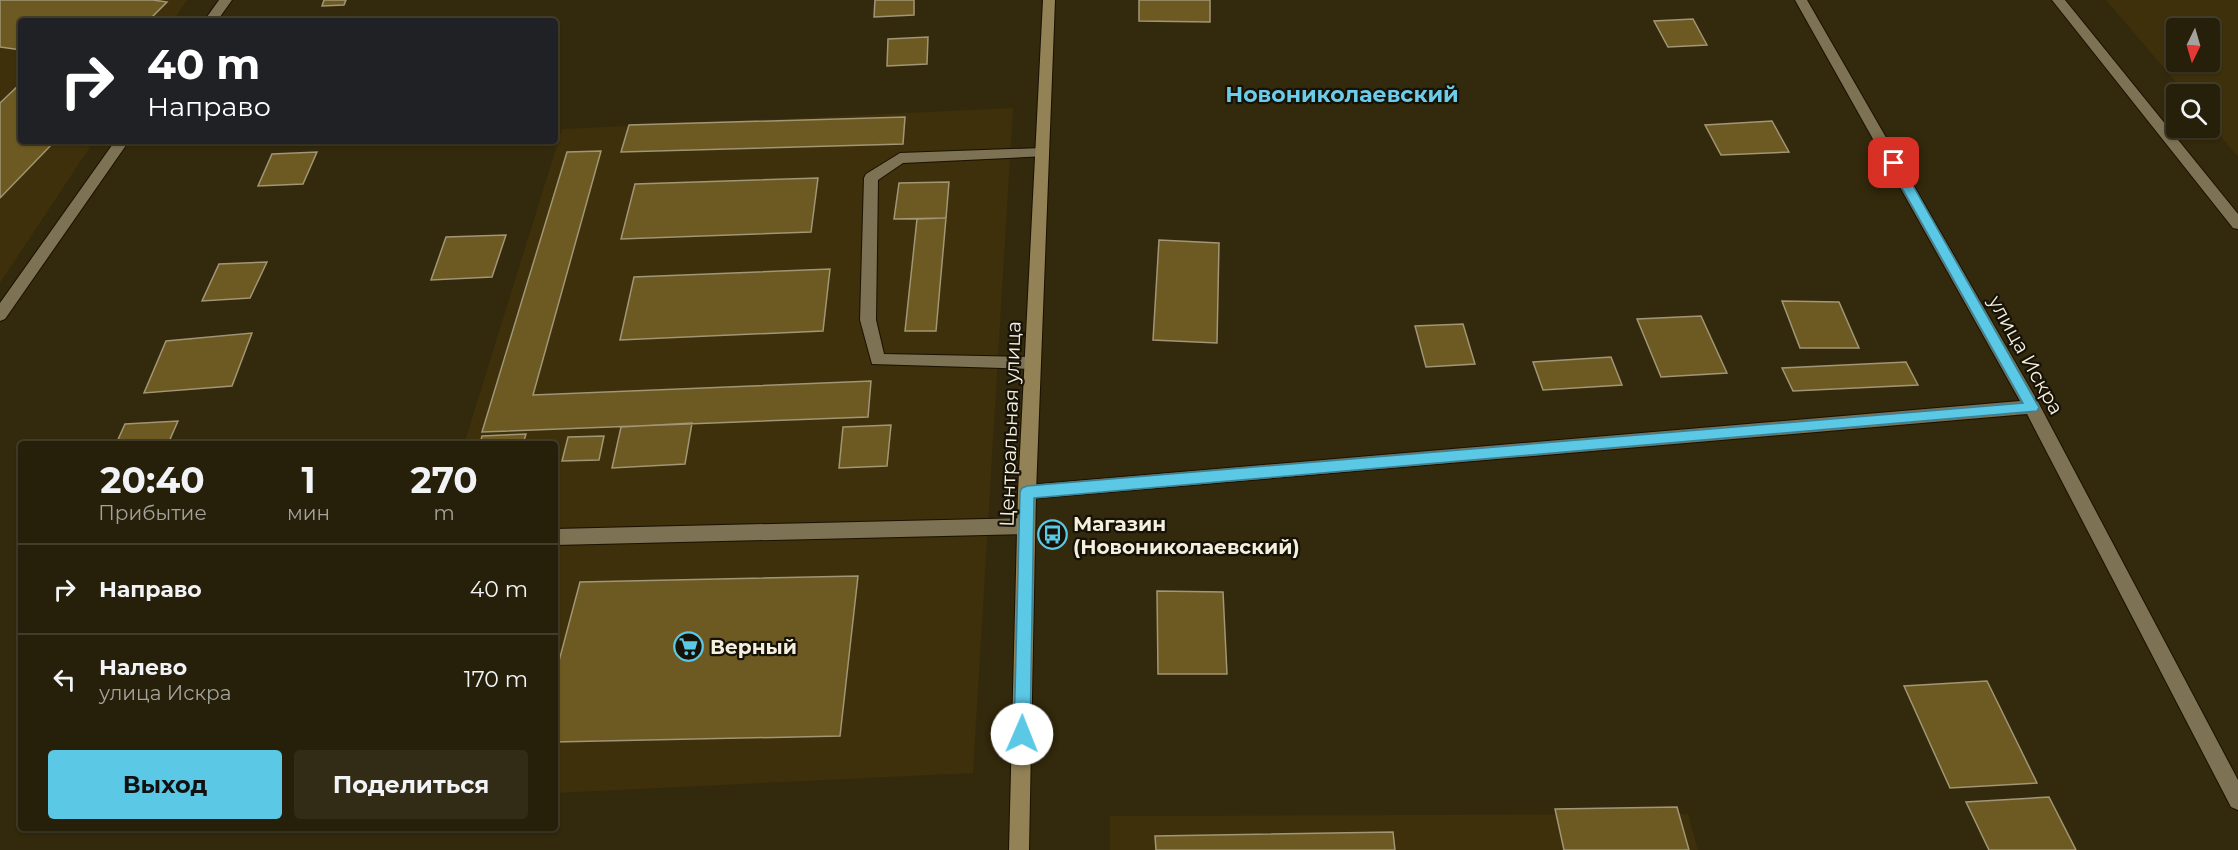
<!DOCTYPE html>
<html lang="ru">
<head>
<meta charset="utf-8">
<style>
	:root { --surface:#261f09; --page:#322c17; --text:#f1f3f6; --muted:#a4a29c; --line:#423d2a; --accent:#5bc8e6 }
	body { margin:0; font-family:Montserrat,sans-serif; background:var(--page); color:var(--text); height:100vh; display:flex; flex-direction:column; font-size:22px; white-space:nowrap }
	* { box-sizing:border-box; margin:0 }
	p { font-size:20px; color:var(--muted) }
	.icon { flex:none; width:33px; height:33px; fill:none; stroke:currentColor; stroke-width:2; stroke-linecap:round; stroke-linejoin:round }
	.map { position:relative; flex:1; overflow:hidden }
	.panel { position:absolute; left:18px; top:441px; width:540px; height:390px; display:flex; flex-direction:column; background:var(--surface); border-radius:6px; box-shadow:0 2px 4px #0004,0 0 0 2px var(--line) }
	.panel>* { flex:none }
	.banner { position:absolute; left:18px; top:18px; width:540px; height:126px; border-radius:6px; box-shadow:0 2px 4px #0004,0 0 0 2px var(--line); background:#202124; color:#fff; overflow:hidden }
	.needle { width:39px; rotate:185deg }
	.buttons { position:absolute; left:2166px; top:18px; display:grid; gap:12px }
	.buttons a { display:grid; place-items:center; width:54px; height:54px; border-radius:6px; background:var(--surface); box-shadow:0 2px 4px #0004,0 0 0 2px var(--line); font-size:30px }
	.pin { position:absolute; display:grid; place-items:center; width:51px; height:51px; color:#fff; margin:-26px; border-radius:12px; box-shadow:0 3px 9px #0006 }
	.me { position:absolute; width:66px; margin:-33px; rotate:1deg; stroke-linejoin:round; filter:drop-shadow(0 0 4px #0008) }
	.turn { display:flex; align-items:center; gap:21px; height:126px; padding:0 30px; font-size:27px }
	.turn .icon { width:78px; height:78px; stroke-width:2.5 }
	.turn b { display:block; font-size:42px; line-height:51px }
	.eta { display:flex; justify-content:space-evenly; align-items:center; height:102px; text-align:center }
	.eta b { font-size:36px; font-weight:700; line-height:42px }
	.action { display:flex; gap:12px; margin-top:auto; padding:12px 30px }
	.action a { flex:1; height:69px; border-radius:6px; background:var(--accent); color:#111; font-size:24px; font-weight:700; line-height:69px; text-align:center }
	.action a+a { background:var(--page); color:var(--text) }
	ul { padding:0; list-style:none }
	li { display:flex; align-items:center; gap:18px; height:90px; padding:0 30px; border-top:2px solid var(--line) }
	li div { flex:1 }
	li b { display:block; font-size:22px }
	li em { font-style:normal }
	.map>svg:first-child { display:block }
	.built { fill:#3d300b; fill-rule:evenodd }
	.building { fill:#6d5a22; stroke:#a19676; stroke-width:1.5 }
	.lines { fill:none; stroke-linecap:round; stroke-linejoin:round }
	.service-casing { stroke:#1a1100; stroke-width:2 }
	.minor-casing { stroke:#1a1100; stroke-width:2 }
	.secondary-casing { stroke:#1a1100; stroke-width:2 }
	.service { fill:#7d7254; fill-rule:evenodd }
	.minor { fill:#7d7254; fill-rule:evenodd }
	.secondary { fill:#928255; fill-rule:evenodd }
	.route { fill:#5bc8e6; stroke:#3b8296; stroke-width:1.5 }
	.labels { text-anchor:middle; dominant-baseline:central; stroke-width:4.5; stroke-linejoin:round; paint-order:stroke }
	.street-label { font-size:20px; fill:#f5efde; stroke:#161207 }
	.poi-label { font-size:20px; font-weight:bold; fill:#f5efde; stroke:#161207; text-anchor:start }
	.quarter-label { font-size:22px; font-weight:bold; fill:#6ccdea; stroke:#161207 }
</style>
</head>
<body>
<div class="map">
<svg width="2238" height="850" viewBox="0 0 2238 850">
	<rect width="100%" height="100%" fill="#33290c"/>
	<path class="built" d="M0,0H187L173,21H21V141H94L0,283Z
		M2106,0H2238V157L2210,123V94H2186ZM2210,28V62H2176V28Z
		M1013,108L973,773L555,793V444H464L562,129Z
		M1688,814L1698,850H1110V816Z"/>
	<path class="building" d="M0,0H153L167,2L148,21H21V50L0,47Z
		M324,0H346L344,5L322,6Z
		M875,0H914V15L874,17Z
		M1139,0H1210V22L1139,21Z
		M1693,19L1707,45L1668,47L1654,21Z
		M928,37L927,64L887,66L888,39Z
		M21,83V141H55L0,198V103Z
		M905,117L903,144L621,152L629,125Z
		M1772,121L1789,152L1721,155L1705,125Z
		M601,151L533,395L871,381L868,417L482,432L567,152Z
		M317,152L303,184L258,186L272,154Z
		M818,178L811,232L621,239L635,184Z
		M949,182L946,218L894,219L899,183Z
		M946,218L936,331H905L917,219Z
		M506,235L492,277L431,280L446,237Z
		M1159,240L1219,243L1217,343L1153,340Z
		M267,262L250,298L202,301L219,264Z
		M830,269L823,331L620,340L634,277Z
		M1782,301L1839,302L1859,348H1800Z
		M1701,316L1727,373L1661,377L1637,319Z
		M1463,324L1475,364L1426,367L1415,326Z
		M252,333L232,386L144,393L166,341Z
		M1611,357L1622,385L1543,390L1533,362Z
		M1906,362L1918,385L1793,391L1782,368Z
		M178,421L168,444H116L125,424Z
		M692,423L685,464L612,468L621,427Z
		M891,425L887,466L839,468L843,427Z
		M526,434L523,444H480L482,436Z
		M604,436L599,460L562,461L568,437Z
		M858,576L840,736L555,742V676L580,582Z
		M1157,591L1223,592L1227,674H1158Z
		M1987,681L2037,783L1950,788L1904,686Z
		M2049,797L2076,850H1989L1966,802Z
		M1677,807L1689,850H1564L1555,809Z
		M1393,832L1395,850H1156L1155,836Z"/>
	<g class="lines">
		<defs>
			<path id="service" d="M2052,0H2065L2238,214V229L2233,228Z
				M1042,148L1047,150L1049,153L1047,156L903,163L878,180L876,320L884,354L1033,357L1039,359L1041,363L1039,367L1033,369L872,364L860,320L864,178L866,174L900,153Z
				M1026,518L1032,521L1035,526L1032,531L1026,534L555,545V529Z"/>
			<path id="minor" d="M219,0H232L217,21H204Z
				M1795,0H1807L2038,402L2238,780V810L2231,807L2027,414L1027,499L1021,497L1018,492L1021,487L1027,485L2020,401Z
				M115,141H129L5,319L0,321V303Z"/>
			<path id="secondary" d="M1043,0H1055L1036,492L1029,850H1009L1018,492Z"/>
		</defs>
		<use href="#service" class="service-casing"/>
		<use href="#minor" class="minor-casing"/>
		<use href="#secondary" class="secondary-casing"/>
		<use href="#service" class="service"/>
		<use href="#minor" class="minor"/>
		<use href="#secondary" class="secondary"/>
	</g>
	<path class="route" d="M1894,159L1900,163L2037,404L2039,407L2037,411L1034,498L1030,734L1027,740L1022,742L1016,740L1014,734L1020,492L1022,488L1027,486L2023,403L1888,163Z"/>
	<defs>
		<symbol id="bus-ring" viewBox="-11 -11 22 22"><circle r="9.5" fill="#161207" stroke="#5bc8e6" stroke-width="1.5"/><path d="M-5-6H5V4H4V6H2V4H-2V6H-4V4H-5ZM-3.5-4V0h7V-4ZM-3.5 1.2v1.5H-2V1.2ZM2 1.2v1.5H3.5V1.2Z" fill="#5bc8e6"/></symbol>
		<symbol id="supermarket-ring" viewBox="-11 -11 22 22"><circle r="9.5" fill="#161207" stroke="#5bc8e6" stroke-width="1.5"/><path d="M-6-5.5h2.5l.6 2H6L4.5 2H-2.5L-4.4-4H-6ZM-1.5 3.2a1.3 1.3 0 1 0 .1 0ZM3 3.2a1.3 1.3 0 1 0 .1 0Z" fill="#5bc8e6"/></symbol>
	</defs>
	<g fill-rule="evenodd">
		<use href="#bus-ring" x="1036" y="518" width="33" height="33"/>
		<use href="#supermarket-ring" x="672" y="630" width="33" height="33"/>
	</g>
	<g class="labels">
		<g class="street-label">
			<text transform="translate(2026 355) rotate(61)">улица Искра</text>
			<text transform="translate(1010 424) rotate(-88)">Центральная улица</text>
		</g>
		<g class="poi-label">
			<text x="1073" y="524">Магазин<tspan x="1073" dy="23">(Новониколаевский)</tspan></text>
			<text x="710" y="647">Верный</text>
		</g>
		<g class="quarter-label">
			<text x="1342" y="94">Новониколаевский</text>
		</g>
	</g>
</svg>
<div class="buttons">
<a><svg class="needle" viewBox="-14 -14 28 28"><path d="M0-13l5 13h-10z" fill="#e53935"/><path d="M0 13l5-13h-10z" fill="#a4a29c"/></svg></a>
<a><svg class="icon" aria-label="search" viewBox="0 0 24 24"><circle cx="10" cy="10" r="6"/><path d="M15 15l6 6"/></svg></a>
</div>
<div class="pin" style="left:1894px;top:163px;background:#d93025"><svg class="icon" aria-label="arrive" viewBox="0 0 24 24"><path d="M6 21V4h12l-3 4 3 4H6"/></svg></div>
<svg class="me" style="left:1022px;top:734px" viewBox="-20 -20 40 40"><circle r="19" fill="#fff"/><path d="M0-13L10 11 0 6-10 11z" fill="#5bc8e6"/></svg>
<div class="banner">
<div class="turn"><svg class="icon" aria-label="right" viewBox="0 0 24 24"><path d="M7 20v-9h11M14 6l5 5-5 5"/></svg><div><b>40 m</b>Направо</div></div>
</div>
<section class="panel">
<div class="eta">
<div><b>20:40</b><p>Прибытие</p></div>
<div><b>1</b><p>мин</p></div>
<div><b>270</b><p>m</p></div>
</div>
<ul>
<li><svg class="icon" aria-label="right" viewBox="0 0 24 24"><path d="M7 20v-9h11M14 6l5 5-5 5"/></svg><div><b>Направо</b></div><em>40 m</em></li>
<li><svg class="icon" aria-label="left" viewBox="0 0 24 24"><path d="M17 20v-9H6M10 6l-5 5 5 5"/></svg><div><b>Налево</b><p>улица Искра</p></div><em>170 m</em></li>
</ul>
<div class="action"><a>Выход</a><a>Поделиться</a></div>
</section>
</div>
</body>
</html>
